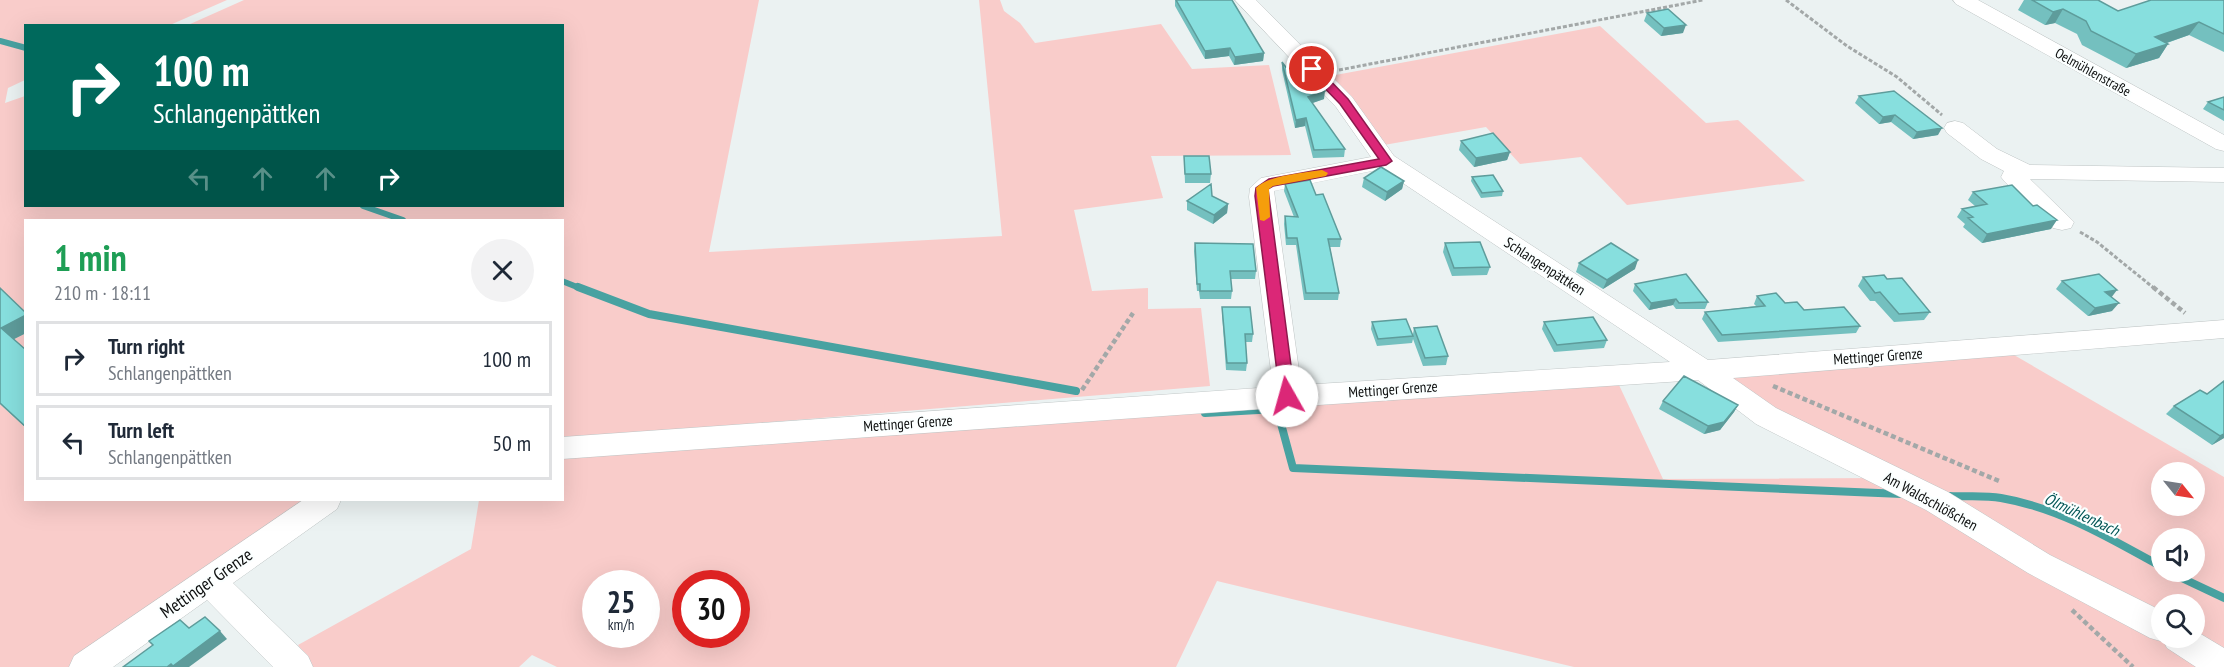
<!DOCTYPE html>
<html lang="en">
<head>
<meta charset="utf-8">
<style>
	:root { --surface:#fff; --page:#f2f2f3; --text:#1f2937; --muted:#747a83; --line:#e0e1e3 }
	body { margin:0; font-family:"PT Sans Narrow",sans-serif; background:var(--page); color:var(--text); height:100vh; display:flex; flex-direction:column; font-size:22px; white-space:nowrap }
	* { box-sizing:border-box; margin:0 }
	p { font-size:20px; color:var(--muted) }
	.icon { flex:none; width:33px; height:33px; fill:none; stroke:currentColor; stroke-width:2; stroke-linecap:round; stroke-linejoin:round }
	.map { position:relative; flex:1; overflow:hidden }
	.side { position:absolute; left:24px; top:219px; width:540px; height:282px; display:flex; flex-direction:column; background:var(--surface); border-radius:0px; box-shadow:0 6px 24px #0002 }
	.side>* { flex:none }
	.hud { position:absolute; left:24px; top:24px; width:540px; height:183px; border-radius:0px; box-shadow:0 6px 24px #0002; background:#00695c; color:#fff; overflow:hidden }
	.needle { width:39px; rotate:120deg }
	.controls { position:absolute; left:2151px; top:462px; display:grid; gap:12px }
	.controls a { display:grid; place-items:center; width:54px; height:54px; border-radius:50%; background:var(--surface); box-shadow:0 6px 24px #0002; font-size:30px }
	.speed { position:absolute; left:582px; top:570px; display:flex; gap:12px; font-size:30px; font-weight:700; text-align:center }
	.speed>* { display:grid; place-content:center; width:78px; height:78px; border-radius:50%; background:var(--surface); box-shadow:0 6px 24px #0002; line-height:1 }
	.speed small { font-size:15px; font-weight:400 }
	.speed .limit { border:9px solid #d22; background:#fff; color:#111 }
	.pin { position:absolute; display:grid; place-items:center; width:51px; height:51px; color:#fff; margin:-26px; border:3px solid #fff; border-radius:50%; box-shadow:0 2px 6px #0007 }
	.me { position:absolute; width:66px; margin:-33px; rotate:353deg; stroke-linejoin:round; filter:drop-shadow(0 0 4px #0008) }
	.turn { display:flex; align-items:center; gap:21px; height:126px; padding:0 30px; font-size:27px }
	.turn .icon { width:78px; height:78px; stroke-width:2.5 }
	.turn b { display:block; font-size:42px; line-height:51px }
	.lanes { display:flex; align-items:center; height:57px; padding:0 30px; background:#0003; justify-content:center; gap:30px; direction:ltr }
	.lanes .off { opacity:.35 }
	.round { display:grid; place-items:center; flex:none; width:63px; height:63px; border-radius:32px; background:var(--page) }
	.head { display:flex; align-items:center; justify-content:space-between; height:102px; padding:0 30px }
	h1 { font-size:36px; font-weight:700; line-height:45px; color:#1e9e55 }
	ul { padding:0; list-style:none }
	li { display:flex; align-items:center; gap:18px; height:75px; margin:0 12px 9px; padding:0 18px; border:3px solid var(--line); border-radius:0px }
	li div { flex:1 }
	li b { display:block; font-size:22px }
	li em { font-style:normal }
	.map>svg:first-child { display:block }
	.green { fill:#f9ccca; fill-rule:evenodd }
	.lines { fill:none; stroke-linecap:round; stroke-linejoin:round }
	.stream-far1 { stroke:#48a2a1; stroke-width:6 }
	.stream { stroke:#48a2a1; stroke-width:8 }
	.minor-casing { stroke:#bec4c4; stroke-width:1 }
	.path-far1 { stroke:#a3a8a8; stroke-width:3; stroke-dasharray:4 2; stroke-linecap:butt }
	.path { stroke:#a3a8a8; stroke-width:4.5; stroke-dasharray:5 3; stroke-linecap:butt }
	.minor { fill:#fff; fill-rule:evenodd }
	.wall { fill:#74c0bf }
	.shaded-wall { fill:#5e9c9b }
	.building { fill:#87dfde; stroke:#5e9c9b; stroke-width:1.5 }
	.route { fill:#db2777; stroke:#8e194d; stroke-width:1.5 }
	.slow { fill:#f59e0b }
	.labels { text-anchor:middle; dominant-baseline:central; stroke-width:4.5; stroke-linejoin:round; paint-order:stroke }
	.far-street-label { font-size:14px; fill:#0d0f0f; stroke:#fbffff }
	.street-label { font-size:15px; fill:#0d0f0f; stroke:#fbffff }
	.water-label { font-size:16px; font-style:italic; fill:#005454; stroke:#fbffff }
	.near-street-label { font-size:18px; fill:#0d0f0f; stroke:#fbffff }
</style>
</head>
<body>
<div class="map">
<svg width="2224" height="667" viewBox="0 0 2224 667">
	<rect width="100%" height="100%" fill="#ebf2f2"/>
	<path class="green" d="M0,0H227L170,25L26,26L25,80L8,88L5,103L25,96L26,206H562V26L188,25L244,0H759L709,252L1002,236L979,0H1000L1004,11L1020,23L1035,43L1161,24L1192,69L1269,65L1291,155L1151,156L1163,198L1074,210L1092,291L1148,288V309L1201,308L1210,386L563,439L562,220H26V500H312L71,667H0Z
		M1600,26L1706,123L1738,120L1805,181L1627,205L1581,157L1520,164L1486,127L1384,145L1330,76Z
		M2014,355L2224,477V656L2192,638H2194V604H2162L2161,621L1777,412L1727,377ZM2162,472H2194V506H2162ZM2162,538H2194V572H2162Z
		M1619,385L1663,479L1882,478L2162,638C2180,638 2202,657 2217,667H1574L1217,581L1176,667H557L532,655L519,667H312L298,645L471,549L479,500H562L563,456L1145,409ZM596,584H646V634H596ZM686,584H736V634H686Z"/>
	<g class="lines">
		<path class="stream-far1" d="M0,41L26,48
			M363,206L403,220
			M562,281L582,289"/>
		<path class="stream" d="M578,287L649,314L1076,391
			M1205,413L1277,409L1293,468L1902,494
			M1950,496C1967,497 1984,495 2001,498C2060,508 2111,539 2162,567
			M2169,572L2224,598"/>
		<defs>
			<path id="minor" d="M1235,0H1256L1352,97L1394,156L1708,360L2224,320V338L1733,378L1776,408L1948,492L2050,555L2162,611V638H2194V630L2224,648V667H2196L2167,648L2164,642L2150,638L2028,573L1926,510L1756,424L1698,380L1288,407L562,459V437L1273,387L1249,197L1250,188L1261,178L1371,157L1336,107ZM1382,169L1670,362L1301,385L1274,191Z
				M1953,0H1978L2224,135V151L2216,149L1956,4Z
				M1955,121L1963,123L1997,149L2030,165L2224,168V182L2030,179L2074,222L2071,228L2062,230L2053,228L2005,182L2001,177L2004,171L1981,159L1947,133L1944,128L1947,123Z
				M303,500H341L337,509L233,583L308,656L313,667H273L207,600L113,667H69L74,656Z"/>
		</defs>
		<use href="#minor" class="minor-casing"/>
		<path class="path-far1" d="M1786,0L1847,46L1897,77L1942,115
			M1339,70L1703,0
			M2080,232L2097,242L2155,289"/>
		<path class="path" d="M2153,287L2185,313
			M1773,386L1999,481
			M1082,390L1133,313
			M2072,610L2133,667"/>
		<use href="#minor" class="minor"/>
	</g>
	<path class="wall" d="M1175,0H1232L1264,53L1263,61L1234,65L1229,56L1205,59L1175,6Z
		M2024,0H2098L2118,11L2224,0V52L2189,35L2167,43L2168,44L2159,58L2126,68L2082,45L2077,34L2055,23L2045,25L2018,10Z
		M1647,13L1683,33L1661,36L1644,21Z
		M1282,62L1294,78L1324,99L1312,103L1345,149L1344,157L1313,158L1305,126L1295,128L1282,70Z
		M1859,96L1938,135L1913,139L1891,122L1879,124L1855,103Z
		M2224,97V121L2203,109L2208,102Z
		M1461,141L1510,152L1507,160L1474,167L1459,150Z
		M1184,156L1211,174L1210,183H1185Z
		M1472,177L1503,191L1502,196L1481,198L1471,181Z
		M1364,178L1404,181L1402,189L1385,201L1362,187Z
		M1285,184L1316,195L1341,239L1340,247H1330L1339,293L1338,300H1304L1296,245H1286L1284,224L1285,216L1294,217L1284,191Z
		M1973,192L2051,229L1982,243L1963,227L1965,224L1957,217L1962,209L1975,206L1968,200Z
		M1212,196L1228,204L1227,213L1213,224L1187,210V201Z
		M1195,243L1256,271L1255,279H1230L1232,291L1231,299H1200L1199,291H1197L1194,251Z
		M1445,243L1490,267L1487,275L1452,276L1443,252Z
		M1579,263L1635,269L1603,289L1576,272Z
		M1863,277L1887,279L1930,312L1924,320L1894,322L1875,301H1870L1858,286Z
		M2062,281L2112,297V311L2088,316L2056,289Z
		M1635,284L1708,302L1705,309H1676L1673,305L1649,310L1633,291Z
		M0,288L26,313V333L14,339L26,350V428L0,404Z
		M1757,296L1785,303L1804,310L1860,326L1856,333L1718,342L1702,319L1705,312L1756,306L1754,304Z
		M1222,307L1253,334L1252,342H1245L1247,363L1246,371L1226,370L1222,314Z
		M1372,322L1413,334L1414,328L1448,356L1446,365L1423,366L1413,339L1412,343L1377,346L1371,329Z
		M1544,322L1607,340L1604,348L1554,352L1542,329Z
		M2224,381V438L2212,445L2166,414L2174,406L2207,394Z
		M1663,401L1738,405L1734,412L1720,430L1704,434L1659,409Z"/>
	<path class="shaded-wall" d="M2063,9L2055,23L2045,25L2053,12Z
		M2199,22L2189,35L2146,50L2155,37Z
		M1686,25L1683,33L1661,36L1664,28Z
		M2168,44L2159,58L2126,68L2136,54Z
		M1230,48L1229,56L1205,59V51Z
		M1264,53L1263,61L1234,65L1235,57Z
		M1325,91L1324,99L1307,105L1308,97Z
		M1895,115L1891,122L1879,124L1883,117Z
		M1306,118L1305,126L1295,128L1296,120Z
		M1942,128L1938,135L1913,139L1917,132Z
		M1510,152L1507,160L1474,167L1476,158Z
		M1404,181L1402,189L1385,201L1387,192Z
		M1228,204L1227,213L1213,224L1214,215Z
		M2057,220L2051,229L1982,243L1987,234Z
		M1638,260L1635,269L1603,289L1607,280Z
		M2117,290L2111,298L2105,292Z
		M1676,299L1673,305L1649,310L1651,303Z
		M2119,303L2112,311L2088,316L2095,308Z
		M26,315V333L12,340L1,328Z
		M1738,405L1734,412L1720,430L1704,434L1708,426Z
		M2224,434V438L2212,445L2220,436Z
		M220,631L227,639L189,667H167Z"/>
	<path class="building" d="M1176,0H1232L1264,53L1235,57L1230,48L1205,51Z
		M2032,0H2098L2118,11L2151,0H2224V34L2199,22L2155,37L2168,44L2136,54L2091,31L2086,21L2063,9L2053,12Z
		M1668,9L1686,25L1664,28L1647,13Z
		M1282,62L1294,78L1304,74L1325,91L1308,97L1345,149L1314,150L1306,118L1296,120Z
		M1894,91L1942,128L1917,132L1895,115L1883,117L1859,96Z
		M2224,97V110L2208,102Z
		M1493,133L1510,152L1476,158L1461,141Z
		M1184,156H1209L1211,174H1185Z
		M1381,167L1404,181L1387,192L1364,178Z
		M1493,175L1503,191L1482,193L1472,177Z
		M1310,180L1316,195L1323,194L1341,239H1328L1339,293H1306L1297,238H1287L1285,216L1298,217L1285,184Z
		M1211,184L1212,196L1228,204L1214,215L1187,201Z
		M2012,185L2033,206L2037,205L2057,220L1987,234L1968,218L1973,217L1962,209L1987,204L1973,192Z
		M1480,242L1490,267L1454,268L1445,243Z
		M1195,243L1253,244L1256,271H1230L1232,291H1200V284H1197Z
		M1611,243L1638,260L1607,280L1579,263Z
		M1686,274L1708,302L1679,303L1676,299L1651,303L1635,284Z
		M2099,274L2117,290L2105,292L2119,303L2095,308L2062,281Z
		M1884,275L1887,279L1902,278L1930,312L1899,314L1880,292L1875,293L1863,277Z
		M0,288L26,313V315L1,328L26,350V427L0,403Z
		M1776,293L1785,303L1797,302L1804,310L1844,307L1860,326L1722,335L1705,312L1765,306L1757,296Z
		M1222,307H1250L1253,334H1245L1247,363H1227Z
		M1593,317L1607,340L1557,345L1544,322Z
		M1406,319L1413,336L1378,339L1372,322Z
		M1437,326L1448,356L1425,358L1414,328Z
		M1684,376L1738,405L1724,422L1708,426L1663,401Z
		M2224,381V434L2220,436L2174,406L2200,390L2207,394Z
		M205,617L220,631L173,666L171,664L167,667H123L153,645L149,641L180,620L189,628Z"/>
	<path class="route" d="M1312,65L1316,66L1348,99L1392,161L1386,165L1273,186L1268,189L1295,396L1287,401L1280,396L1255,196L1256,188L1269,179L1379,159L1340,104L1308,71V66Z"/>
	<path class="slow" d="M1322,170L1328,173L1326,176L1273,186L1269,189L1270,217L1264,221L1260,220L1256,188C1268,175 1304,173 1322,170Z"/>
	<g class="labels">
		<g class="far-street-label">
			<text transform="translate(2093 72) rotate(29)">Oelmühlenstraße</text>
		</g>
		<g class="street-label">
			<text transform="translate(1545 266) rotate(33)">Schlangenpättken</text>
			<text transform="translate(1878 356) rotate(-4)">Mettinger Grenze</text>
			<text transform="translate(1393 389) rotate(-4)">Mettinger Grenze</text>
			<text transform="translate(908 423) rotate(-4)">Mettinger Grenze</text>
			<text transform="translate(1931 501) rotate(29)">Am Waldschlößchen</text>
		</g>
		<g class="water-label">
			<text transform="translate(2082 514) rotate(25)">Ölmühlenbach</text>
		</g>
		<g class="near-street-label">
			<text transform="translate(206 583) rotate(-35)">Mettinger Grenze</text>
		</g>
	</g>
</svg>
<div class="controls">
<a><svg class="needle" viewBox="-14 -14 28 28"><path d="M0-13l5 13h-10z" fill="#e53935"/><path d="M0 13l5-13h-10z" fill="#747a83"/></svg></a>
<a><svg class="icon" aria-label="sound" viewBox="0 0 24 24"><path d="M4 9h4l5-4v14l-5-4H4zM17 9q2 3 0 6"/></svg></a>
<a><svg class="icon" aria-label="search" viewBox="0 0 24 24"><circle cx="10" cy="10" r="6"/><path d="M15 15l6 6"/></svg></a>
</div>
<div class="speed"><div>25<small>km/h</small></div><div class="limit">30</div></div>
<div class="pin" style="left:1312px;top:69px;background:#d93025"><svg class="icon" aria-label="arrive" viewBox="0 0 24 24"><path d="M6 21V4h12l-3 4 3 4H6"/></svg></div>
<svg class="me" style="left:1287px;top:396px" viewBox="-20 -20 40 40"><circle r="19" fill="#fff"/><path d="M0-13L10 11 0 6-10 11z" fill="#db2777"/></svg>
<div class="hud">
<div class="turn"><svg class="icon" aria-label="right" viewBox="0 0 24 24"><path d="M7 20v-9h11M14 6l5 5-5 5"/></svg><div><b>100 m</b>Schlangenpättken</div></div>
<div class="lanes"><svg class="icon off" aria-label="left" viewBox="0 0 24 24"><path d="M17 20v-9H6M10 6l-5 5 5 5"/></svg><svg class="icon off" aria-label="ahead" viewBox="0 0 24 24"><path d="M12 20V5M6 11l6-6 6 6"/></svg><svg class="icon off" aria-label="ahead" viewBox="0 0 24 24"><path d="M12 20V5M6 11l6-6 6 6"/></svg><svg class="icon" aria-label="right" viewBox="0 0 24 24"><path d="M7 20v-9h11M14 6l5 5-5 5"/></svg></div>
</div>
<section class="side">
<div class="head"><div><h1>1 min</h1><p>210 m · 18:11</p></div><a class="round"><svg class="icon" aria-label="close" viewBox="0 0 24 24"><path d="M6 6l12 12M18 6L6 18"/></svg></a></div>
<ul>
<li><svg class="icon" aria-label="right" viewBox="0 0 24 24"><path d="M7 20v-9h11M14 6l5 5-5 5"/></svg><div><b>Turn right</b><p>Schlangenpättken</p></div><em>100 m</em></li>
<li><svg class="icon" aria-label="left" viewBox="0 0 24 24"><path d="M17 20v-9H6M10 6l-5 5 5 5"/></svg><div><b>Turn left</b><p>Schlangenpättken</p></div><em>50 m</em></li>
</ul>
</section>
</div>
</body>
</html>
